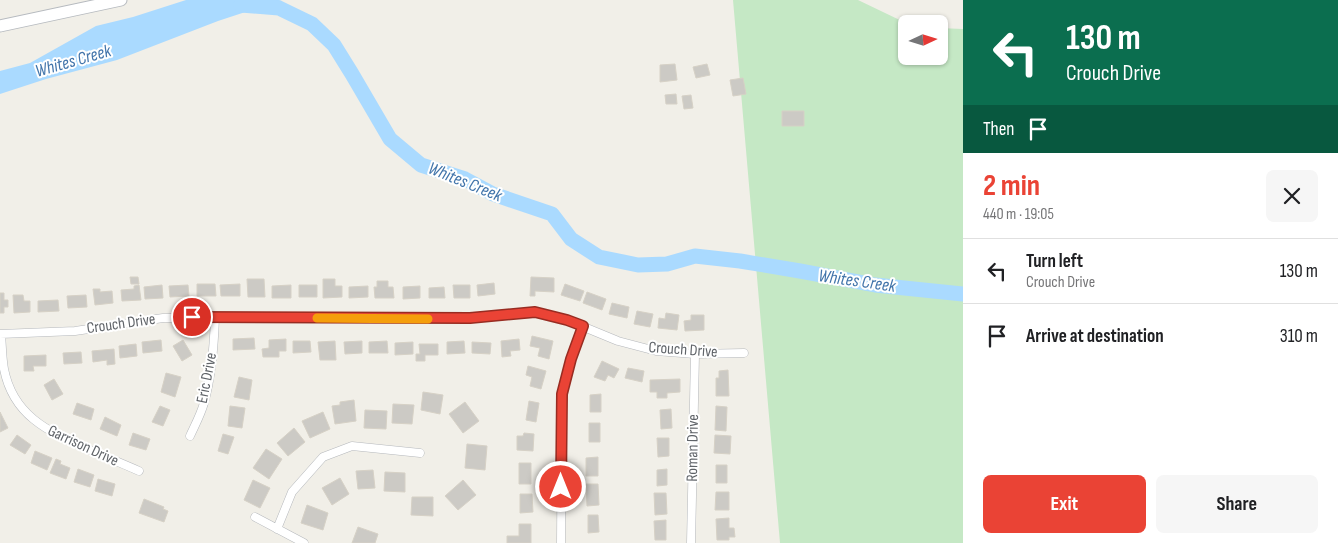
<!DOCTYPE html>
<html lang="en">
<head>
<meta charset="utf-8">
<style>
	:root { --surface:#fff; --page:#f6f6f6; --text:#202124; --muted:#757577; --line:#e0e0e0; --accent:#ea4335 }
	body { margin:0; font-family:"Sofia Sans Condensed",sans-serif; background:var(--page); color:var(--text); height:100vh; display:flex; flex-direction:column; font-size:19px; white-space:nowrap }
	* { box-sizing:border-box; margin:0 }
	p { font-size:16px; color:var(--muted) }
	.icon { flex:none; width:28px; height:28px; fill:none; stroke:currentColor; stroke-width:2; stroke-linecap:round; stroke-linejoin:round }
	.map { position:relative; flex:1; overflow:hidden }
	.sheet { display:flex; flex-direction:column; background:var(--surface); width:375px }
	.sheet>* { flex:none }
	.hud { background:#0b6e4f; color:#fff; overflow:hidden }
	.needle { width:32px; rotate:86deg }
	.fabs { position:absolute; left:898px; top:15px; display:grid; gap:10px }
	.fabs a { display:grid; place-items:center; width:50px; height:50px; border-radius:8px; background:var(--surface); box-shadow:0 1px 4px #0004; font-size:25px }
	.pin { position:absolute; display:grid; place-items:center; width:42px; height:42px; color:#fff; margin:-21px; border:2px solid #fff; border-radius:50%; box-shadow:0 1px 5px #0007 }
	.me { position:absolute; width:55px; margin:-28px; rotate:0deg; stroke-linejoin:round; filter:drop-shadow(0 0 4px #0008) }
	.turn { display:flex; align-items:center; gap:18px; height:105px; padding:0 20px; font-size:22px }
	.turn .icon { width:65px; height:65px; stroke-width:2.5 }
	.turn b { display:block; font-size:35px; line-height:42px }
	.then { display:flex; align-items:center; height:48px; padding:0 20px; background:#0003; gap:10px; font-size:19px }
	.round { display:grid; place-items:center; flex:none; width:52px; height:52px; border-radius:8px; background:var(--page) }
	.headline { display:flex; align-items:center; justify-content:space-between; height:85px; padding:0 20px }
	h1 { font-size:30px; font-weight:700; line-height:38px; color:var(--accent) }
	.cta { display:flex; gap:10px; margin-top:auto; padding:10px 20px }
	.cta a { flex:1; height:58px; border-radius:8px; background:var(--accent); color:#fff; font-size:20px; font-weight:700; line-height:58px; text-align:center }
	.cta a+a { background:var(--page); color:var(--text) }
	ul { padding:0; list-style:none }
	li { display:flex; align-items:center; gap:15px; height:65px; padding:0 20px; border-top:1px solid var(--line) }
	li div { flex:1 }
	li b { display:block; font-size:19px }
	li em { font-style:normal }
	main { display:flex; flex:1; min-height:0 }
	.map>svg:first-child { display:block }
	.green { fill:#c5e8c5 }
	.water { fill:#aadaff }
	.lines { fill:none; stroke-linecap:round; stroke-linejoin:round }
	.river { stroke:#aadaff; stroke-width:15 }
	.building { fill:#cccac5; stroke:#d6d1c6 }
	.street-casing { stroke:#b5b8bc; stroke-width:9 }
	.secondary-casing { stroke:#b6babf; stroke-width:13 }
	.street { stroke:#fff; stroke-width:8 }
	.secondary { stroke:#fff; stroke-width:11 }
	.route-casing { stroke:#982c22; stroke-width:12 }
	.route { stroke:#ea4335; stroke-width:9 }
	.slow { stroke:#f59e0b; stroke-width:9 }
	.labels { text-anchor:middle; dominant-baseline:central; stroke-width:4; stroke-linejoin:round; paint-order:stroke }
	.street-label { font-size:16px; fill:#5f6368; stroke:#fff }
	.water-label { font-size:18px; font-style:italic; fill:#4174aa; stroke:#fff }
</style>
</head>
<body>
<main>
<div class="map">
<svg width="963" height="543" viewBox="0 0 963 543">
	<rect width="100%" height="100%" fill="#f1efe8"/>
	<path class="green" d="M733,0H858L908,24H906V56H939V28L963,29V543H780Z"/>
	<path class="water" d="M186,0H282L218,21L117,60L46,79L0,94V71L30,63L96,26L133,17Z"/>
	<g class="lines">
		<path class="river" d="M241,5L279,8L312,24L334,45L352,74L390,139L421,165L465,179L493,194L552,214L571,239L599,257L638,265L667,264L695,256L740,261L800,271L875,285L963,294"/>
	</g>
	<path class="building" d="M675,64L677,80L660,82V65Z
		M707,64L710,75L696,78L693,67Z
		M743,78L746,94L733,96L730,80Z
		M676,94L677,104H666L665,95Z
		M691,95L693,108L684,109L682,96Z
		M782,111H804V126H782Z
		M130,277H138L139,284H131Z
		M531,277L554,278V292L535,291V296H530Z
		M247,279H264L265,297H248Z
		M323,279H335V286H342V297L323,298Z
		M377,281H388V287H393L394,298H375L374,287H377Z
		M494,283L495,294L478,296L477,285Z
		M197,284H215L216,296H197Z
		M240,284V296H221L220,285Z
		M565,284L584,291L580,301L561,295Z
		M139,285L141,300L122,301L121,290L134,289V286Z
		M162,285L163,298L145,299L144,287Z
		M188,285L189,296L170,297L169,286Z
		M291,285V298H272V286Z
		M299,285H317V297H299Z
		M453,285H470V298H454Z
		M368,286V297L349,298V287Z
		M420,286V298L403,299V287Z
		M444,287L445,298H429V288Z
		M93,289H100V292L112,291L113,303L95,305Z
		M587,292L606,299L602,310L583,303Z
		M0,293H4V300H8V307H4V313H0Z
		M13,295H23L24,301H30V312L14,313Z
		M86,295L87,307L68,308L67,296Z
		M58,300L59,311L38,312V301Z
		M612,303L629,307L627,318L609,314Z
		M637,311L653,314L650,327L634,324Z
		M666,313L679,315L677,330L658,328L659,318L665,319Z
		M691,315H704V330L685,331L684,321L691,320Z
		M532,336L553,341L549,359L538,356L540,348L530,346Z
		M254,338L255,349L233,350V339Z
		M286,339V351H279V357H263L262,349L269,348V340Z
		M519,339L520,350L510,351L511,356L502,357L501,341Z
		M161,340L162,351L143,353L142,342Z
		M183,340L192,355L182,361L173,346Z
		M293,341H310L311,352L293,353Z
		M335,341L336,360H320L318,342Z
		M362,341V353L345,354L344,342Z
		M387,341L388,353H369V342Z
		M464,341L465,353L447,354V342Z
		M413,342V354L395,355V343Z
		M472,342L491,343L490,354L472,353Z
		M136,344L137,356L120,358L119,346Z
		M419,344H438V355H425V361H416V354H420Z
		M114,349L115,364L107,365V360L93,362L92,351Z
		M81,352L82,363L64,364L63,353Z
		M46,355V366H33L34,371H24V356Z
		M602,361L619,369L614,378L608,375L605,381L594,377Z
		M528,366L546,371L541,389L530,386L532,377L526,375Z
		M628,368L644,371L642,382L625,378Z
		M728,370L729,396H716V378H719V371Z
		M166,373L181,377L175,397L161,392Z
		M239,377L252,380L249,400L234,397Z
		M54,379L63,394L52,400L44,385Z
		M680,379V392L667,393V398H657V392H650V380Z
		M423,392L443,395L440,414L421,410Z
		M601,394V412H590V395Z
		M354,400L356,421L335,424L332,406L340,405V402Z
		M529,401L539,403L536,422L526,420Z
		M465,402L479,421L463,433L449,414Z
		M77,403L94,409L91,420L73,414Z
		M393,404L414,405L412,424L392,423Z
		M160,406L170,410L163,426L152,422Z
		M230,406L245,408L242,428L228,426Z
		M716,406L727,407L726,431L715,430Z
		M671,409L672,428L661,429L660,410Z
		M365,410L387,411L386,429L364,428Z
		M0,412L8,428L0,432Z
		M323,412L330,429L310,438L302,421Z
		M105,417L121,425L117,436L100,429Z
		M589,423H600V442H589Z
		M294,428L305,442L288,456L277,443Z
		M133,433L150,439L146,450L129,445Z
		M524,433L534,434L533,451L517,450V436H523Z
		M223,434L234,437L228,454L218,451Z
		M17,435L31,445L25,454L10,445Z
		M715,435L731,436L730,454L714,453Z
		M657,438H669V456L658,457Z
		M467,444L487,446L485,470L465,468Z
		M266,449L282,459L269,479L253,468Z
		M35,451L52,458L47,470L31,463Z
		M598,457V476H586V458Z
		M56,459L61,461L60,464L70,468L66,479L50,473Z
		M519,463H531V484H519Z
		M716,465H727V483H716Z
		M78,469L94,475L90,487L74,482Z
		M667,469V485L657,486V470Z
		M373,470L375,488L358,489L356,471Z
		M385,472L405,473V492L384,491Z
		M340,478L349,494L332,505L322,488Z
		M98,479L115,484L112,496L95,491Z
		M253,480L270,488L260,508L244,500Z
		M463,480L476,495L458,510L445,496Z
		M586,484H598L599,505L587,506Z
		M716,492H729V510H715Z
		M654,493H666L667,514L655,515Z
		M520,494H532L533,512L520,513Z
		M412,497H433V516L411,515Z
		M144,499L164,507L163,509L168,511L164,522L139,513Z
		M307,505L328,513L323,530L301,523Z
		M588,515H598L599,532L588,533Z
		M729,518V528H734L735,537H729V540H717L716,519Z
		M666,520V540H655L654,521Z
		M519,524H531V543H507V536H519Z
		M358,527L378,534L375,543H352Z"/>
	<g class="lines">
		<defs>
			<path id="street" d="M0,334L75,331L163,318H470L535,312L567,320L618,341L656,351L695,354L744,353
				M1,334C2,346 2,358 4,369C13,415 47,431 86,448C103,456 121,463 139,471
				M190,436C195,425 201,414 204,403C212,375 214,346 215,317
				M255,517L304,543
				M277,529L292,492L323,457L352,446L420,453
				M561,543L562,394L571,359L583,326
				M691,543L695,354"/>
			<path id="secondary" d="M0,26L121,0"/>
		</defs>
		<use href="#street" class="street-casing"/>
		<use href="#secondary" class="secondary-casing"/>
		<use href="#street" class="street"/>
		<use href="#secondary" class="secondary"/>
	</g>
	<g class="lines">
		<defs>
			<path id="route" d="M192,317L470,318L535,312L567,320L583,326L571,359L562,394L561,487"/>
		</defs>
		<use href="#route" class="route-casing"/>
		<use href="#route" class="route"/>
		<path class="slow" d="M317,318L428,319"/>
	</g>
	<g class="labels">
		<g class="street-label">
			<text transform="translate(121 324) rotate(-8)">Crouch Drive</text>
			<text transform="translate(683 350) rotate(4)">Crouch Drive</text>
			<text transform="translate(207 378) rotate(-79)">Eric Drive</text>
			<text transform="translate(83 446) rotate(25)">Garrison Drive</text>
			<text transform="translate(693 448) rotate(-89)">Roman Drive</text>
		</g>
		<g class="water-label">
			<text transform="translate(73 61) rotate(-16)">Whites Creek</text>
			<text transform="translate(465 182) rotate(22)">Whites Creek</text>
			<text transform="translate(857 281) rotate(8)">Whites Creek</text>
		</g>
	</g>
</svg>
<div class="fabs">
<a><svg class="needle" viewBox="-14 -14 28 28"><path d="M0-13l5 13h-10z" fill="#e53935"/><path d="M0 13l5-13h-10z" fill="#757577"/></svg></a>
</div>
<div class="pin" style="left:192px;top:317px;background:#d93025"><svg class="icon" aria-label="arrive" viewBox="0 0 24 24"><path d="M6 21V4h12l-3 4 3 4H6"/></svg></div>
<svg class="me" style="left:561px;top:487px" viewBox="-20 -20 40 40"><circle r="17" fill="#ea4335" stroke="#fff" stroke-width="3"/><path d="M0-11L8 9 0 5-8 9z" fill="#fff"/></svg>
</div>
<section class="sheet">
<div class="hud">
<div class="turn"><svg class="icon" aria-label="left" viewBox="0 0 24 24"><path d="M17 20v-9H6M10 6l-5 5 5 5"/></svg><div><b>130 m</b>Crouch Drive</div></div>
<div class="then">Then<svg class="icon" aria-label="arrive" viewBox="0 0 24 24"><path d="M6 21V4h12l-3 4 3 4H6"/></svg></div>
</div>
<div class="headline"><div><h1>2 min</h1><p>440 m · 19:05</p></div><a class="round"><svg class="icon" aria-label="close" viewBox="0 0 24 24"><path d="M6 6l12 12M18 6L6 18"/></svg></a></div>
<ul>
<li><svg class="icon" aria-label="left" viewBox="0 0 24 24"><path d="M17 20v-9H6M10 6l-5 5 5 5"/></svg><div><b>Turn left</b><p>Crouch Drive</p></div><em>130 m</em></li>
<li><svg class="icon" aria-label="arrive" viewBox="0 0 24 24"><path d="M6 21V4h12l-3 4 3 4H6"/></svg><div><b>Arrive at destination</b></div><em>310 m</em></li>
</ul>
<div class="cta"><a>Exit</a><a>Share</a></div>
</section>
</main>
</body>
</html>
